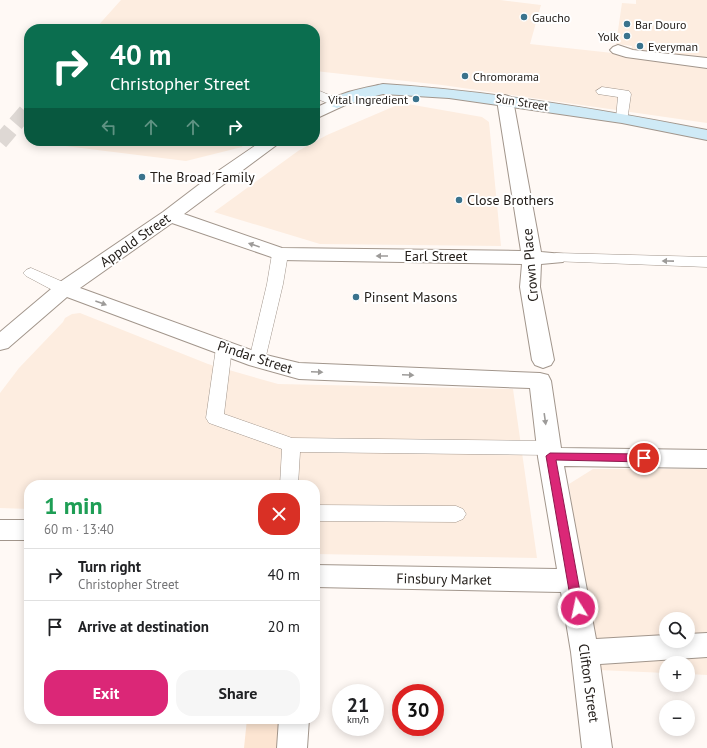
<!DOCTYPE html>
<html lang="en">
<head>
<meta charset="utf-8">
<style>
	:root { --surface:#fff; --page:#f6f6f6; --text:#202124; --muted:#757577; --line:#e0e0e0; --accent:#db2777 }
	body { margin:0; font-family:"PT Sans",sans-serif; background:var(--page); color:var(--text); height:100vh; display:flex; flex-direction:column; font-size:15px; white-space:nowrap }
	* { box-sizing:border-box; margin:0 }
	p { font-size:13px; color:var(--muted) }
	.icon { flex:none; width:22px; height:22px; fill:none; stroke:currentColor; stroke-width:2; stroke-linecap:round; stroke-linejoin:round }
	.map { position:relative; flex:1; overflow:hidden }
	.details { position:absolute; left:24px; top:480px; width:296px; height:244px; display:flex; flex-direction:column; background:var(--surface); border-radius:16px; box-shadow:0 2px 10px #0003 }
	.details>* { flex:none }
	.guide { position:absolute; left:24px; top:24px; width:296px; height:122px; border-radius:16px; box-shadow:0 2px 10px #0003; background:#0b6e4f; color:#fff; overflow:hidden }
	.tools { position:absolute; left:659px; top:612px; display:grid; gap:8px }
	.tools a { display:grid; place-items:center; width:36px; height:36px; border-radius:50%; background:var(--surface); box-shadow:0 2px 10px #0003; font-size:20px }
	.speed { position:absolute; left:332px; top:684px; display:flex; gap:8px; font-size:20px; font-weight:700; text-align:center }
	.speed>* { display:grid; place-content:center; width:52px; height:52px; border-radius:50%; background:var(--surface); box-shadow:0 2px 10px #0003; line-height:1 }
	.speed small { font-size:10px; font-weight:400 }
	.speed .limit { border:6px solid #d22; background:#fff; color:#111 }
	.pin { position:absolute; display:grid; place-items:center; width:34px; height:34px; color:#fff; margin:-17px; border:2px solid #fff; border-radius:50%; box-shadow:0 1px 4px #0007 }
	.me { position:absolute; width:44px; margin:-22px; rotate:350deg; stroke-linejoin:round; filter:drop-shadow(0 0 3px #0008) }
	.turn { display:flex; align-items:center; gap:14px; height:84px; padding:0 20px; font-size:18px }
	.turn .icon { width:52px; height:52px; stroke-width:2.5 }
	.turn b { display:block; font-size:28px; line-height:34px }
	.lanes { display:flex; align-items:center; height:38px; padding:0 20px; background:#0003; justify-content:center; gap:20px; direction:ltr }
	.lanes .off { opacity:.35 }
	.round { display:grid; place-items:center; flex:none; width:42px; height:42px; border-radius:16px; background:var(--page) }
	.head { display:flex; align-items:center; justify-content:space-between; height:68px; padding:0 20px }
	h1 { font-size:24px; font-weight:800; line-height:30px; color:#1e9e55 }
	.button { display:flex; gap:8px; margin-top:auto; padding:8px 20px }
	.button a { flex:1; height:46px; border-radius:16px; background:var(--accent); color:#fff; font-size:16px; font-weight:800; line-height:46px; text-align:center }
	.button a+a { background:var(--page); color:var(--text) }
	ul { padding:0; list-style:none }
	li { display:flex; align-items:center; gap:12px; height:52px; padding:0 20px; border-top:1px solid var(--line) }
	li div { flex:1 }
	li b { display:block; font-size:15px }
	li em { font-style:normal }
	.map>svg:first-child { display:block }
	.built { fill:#fdede0; fill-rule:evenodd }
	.green { fill:#fce5d2 }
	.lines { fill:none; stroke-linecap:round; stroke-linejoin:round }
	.street-tunnel { stroke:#ded8d4; stroke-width:16; stroke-dasharray:16 8; stroke-linecap:butt }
	.lane-casing { stroke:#a2968c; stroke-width:1 }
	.street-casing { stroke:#a2968c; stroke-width:2 }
	.secondary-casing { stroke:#a2968c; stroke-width:2 }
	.lane { fill:#fff; fill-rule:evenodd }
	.street { fill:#fff; fill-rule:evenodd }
	.secondary { fill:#cfeaf6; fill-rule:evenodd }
	.oneway { fill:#9d9b99 }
	.route { fill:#db2777; stroke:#8e194d }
	.poi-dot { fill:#3a738d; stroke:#fff; stroke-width:1.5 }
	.labels { text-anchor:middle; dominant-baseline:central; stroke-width:4; stroke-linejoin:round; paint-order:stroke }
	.far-poi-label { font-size:12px; fill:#25201c; stroke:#fff; text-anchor:start }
	.far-street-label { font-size:12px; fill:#25201c; stroke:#fff }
	.poi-label { font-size:14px; fill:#25201c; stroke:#fff; text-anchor:start }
	.street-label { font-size:14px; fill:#25201c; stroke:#fff }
</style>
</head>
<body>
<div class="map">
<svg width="707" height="748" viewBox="0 0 707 748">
	<rect width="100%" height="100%" fill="#fff9f5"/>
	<path class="built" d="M121,0H500L541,5L530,44L631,55L632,46L616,44L622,3L636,4V0H707V123L442,85L315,71V29H95Z
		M402,103L482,117L489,122L501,246L320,244L214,212L298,151L327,135Z
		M35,141H245L242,147L186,161L41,143Z
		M80,313L208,364L278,384L513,389L537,558L315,554V485H29V509L0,508V393L19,368L63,322L65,318L72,314Z
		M593,469H707V675L688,674V663H666V673L598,670L593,660L569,484ZM666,619H688V641H666Z"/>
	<path class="green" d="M247,719H285L284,748H244Z"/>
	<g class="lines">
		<path class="street-tunnel" d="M0,142L29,108"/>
		<defs>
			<path id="lane" d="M602,87L629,91L631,94L627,121L622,122L616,118L618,97L598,94L596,91Z
				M315,89L341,100L343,103L337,107L315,98Z
				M280,249L285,251L288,254L283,284L265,360L263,364L257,366L251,364L249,360L267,284L272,254L275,251Z
				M556,253L707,257V267L551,261L548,258L551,255Z
				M31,268L70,285L72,289L70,293L64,294L58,293L26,276L23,273L26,270Z
				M224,342L230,344L232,348L224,414L292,438L549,441L555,443L558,448L555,453L549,455L300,452L298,485H280L282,449L209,423L206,418L216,348L218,344Z
				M315,505L456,506L463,509L466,514L463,519L456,522L315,521Z"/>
			<path id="street" d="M618,45L633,50L707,58V68L626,57L613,53L610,50L613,47Z
				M505,95L511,97L513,100L541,252L563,254L566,258L563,262L541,264L540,287L554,360L551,365L543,368L535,365L532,360L520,287L522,264L280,260L172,223L80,288L262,354L299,363L540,373L548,375L551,381L561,448L707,450V468L564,466L596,639L666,635V641H688V634L707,633V657L600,664L612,748H582L571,652L561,592L315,587V565L557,569L538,457L530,388L299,379L249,365L67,297L8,348L0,350V332L57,284L163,212L205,180L262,141H282L184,214L282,248L521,251L497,100L499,97Z
				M337,98L343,100L345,103L343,106L315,119V108Z
				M0,520H29V540H0Z
				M279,719H309L307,748H277Z"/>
			<path id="secondary" d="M383,84C492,91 600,109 707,130V140L622,123L449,98L383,94L360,100L337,108L331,106L329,103C336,92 370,87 383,84Z"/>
		</defs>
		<use href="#lane" class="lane-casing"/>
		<use href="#street" class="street-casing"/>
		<use href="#secondary" class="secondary-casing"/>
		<use href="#lane" class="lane"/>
		<use href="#street" class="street"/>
		<use href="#secondary" class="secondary"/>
	</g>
	<defs><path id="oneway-solid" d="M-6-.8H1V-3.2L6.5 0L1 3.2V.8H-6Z"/></defs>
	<g class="oneway">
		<use href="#oneway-solid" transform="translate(254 245) rotate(-161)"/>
		<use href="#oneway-solid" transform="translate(382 256) rotate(-180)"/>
		<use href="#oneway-solid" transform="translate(668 261) rotate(-179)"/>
		<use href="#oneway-solid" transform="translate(101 303) rotate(20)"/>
		<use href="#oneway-solid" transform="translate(317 372) rotate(2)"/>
		<use href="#oneway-solid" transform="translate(408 375) rotate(2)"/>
		<use href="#oneway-solid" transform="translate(545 419) rotate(82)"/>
	</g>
	<path class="route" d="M550,453L644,454L648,458L644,462L556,460L583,608L582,612L578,613L574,612L572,608L546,456Z"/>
	<g class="poi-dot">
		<circle cx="524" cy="17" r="4"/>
		<circle cx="627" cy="24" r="4"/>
		<circle cx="627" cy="36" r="4"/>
		<circle cx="640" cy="46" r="4"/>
		<circle cx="465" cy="76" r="4"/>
		<circle cx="416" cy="99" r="4"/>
		<circle cx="142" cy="177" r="4"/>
		<circle cx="459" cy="200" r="4"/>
		<circle cx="356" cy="297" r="4"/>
	</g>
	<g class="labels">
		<g class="far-poi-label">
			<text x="532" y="17">Gaucho</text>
			<text x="635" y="24">Bar Douro</text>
			<text x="619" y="36" text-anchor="end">Yolk</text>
			<text x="648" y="46">Everyman</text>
			<text x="473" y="76">Chromorama</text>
			<text x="408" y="99" text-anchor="end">Vital Ingredient</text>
		</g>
		<g class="far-street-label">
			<text transform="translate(522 102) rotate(9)">Sun Street</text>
		</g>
		<g class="poi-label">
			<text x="150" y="177">The Broad Family</text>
			<text x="467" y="200">Close Brothers</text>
			<text x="364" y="297">Pinsent Masons</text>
		</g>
		<g class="street-label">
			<text transform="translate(135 240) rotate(-35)">Appold Street</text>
			<text x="436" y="256">Earl Street</text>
			<text transform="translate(530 265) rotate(-95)">Crown Place</text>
			<text transform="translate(255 357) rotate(18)">Pindar Street</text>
			<text transform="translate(444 579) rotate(1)">Finsbury Market</text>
			<text transform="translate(589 683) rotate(82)">Clifton Street</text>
		</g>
	</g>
</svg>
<div class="tools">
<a><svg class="icon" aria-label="search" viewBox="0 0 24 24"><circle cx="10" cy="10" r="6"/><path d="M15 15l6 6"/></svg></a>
<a>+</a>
<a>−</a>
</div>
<div class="speed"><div>21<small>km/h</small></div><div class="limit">30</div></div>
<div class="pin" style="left:644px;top:458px;background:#d93025"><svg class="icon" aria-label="arrive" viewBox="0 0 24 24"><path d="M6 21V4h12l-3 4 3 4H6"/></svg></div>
<svg class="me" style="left:578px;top:608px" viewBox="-20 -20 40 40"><circle r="17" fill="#db2777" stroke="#fff" stroke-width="3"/><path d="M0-11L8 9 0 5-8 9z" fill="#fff"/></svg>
<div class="guide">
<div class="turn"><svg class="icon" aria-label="right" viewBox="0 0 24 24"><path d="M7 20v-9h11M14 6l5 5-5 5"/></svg><div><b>40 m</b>Christopher Street</div></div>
<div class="lanes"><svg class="icon off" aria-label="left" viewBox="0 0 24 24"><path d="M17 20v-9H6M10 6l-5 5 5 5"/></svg><svg class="icon off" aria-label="ahead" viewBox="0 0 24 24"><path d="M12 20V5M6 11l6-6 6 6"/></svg><svg class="icon off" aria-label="ahead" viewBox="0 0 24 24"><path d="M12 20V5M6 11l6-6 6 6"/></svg><svg class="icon" aria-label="right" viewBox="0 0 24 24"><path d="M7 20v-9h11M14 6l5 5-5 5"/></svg></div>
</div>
<section class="details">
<div class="head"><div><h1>1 min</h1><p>60 m · 13:40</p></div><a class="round" style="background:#d93025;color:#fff"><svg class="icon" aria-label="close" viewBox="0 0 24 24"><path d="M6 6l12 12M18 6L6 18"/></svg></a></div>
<ul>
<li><svg class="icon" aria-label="right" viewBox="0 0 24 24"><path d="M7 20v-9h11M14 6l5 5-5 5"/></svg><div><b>Turn right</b><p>Christopher Street</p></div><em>40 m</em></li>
<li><svg class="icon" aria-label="arrive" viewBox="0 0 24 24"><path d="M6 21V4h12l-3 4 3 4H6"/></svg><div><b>Arrive at destination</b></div><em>20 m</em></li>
</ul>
<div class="button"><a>Exit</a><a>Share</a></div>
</section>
</div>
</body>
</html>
